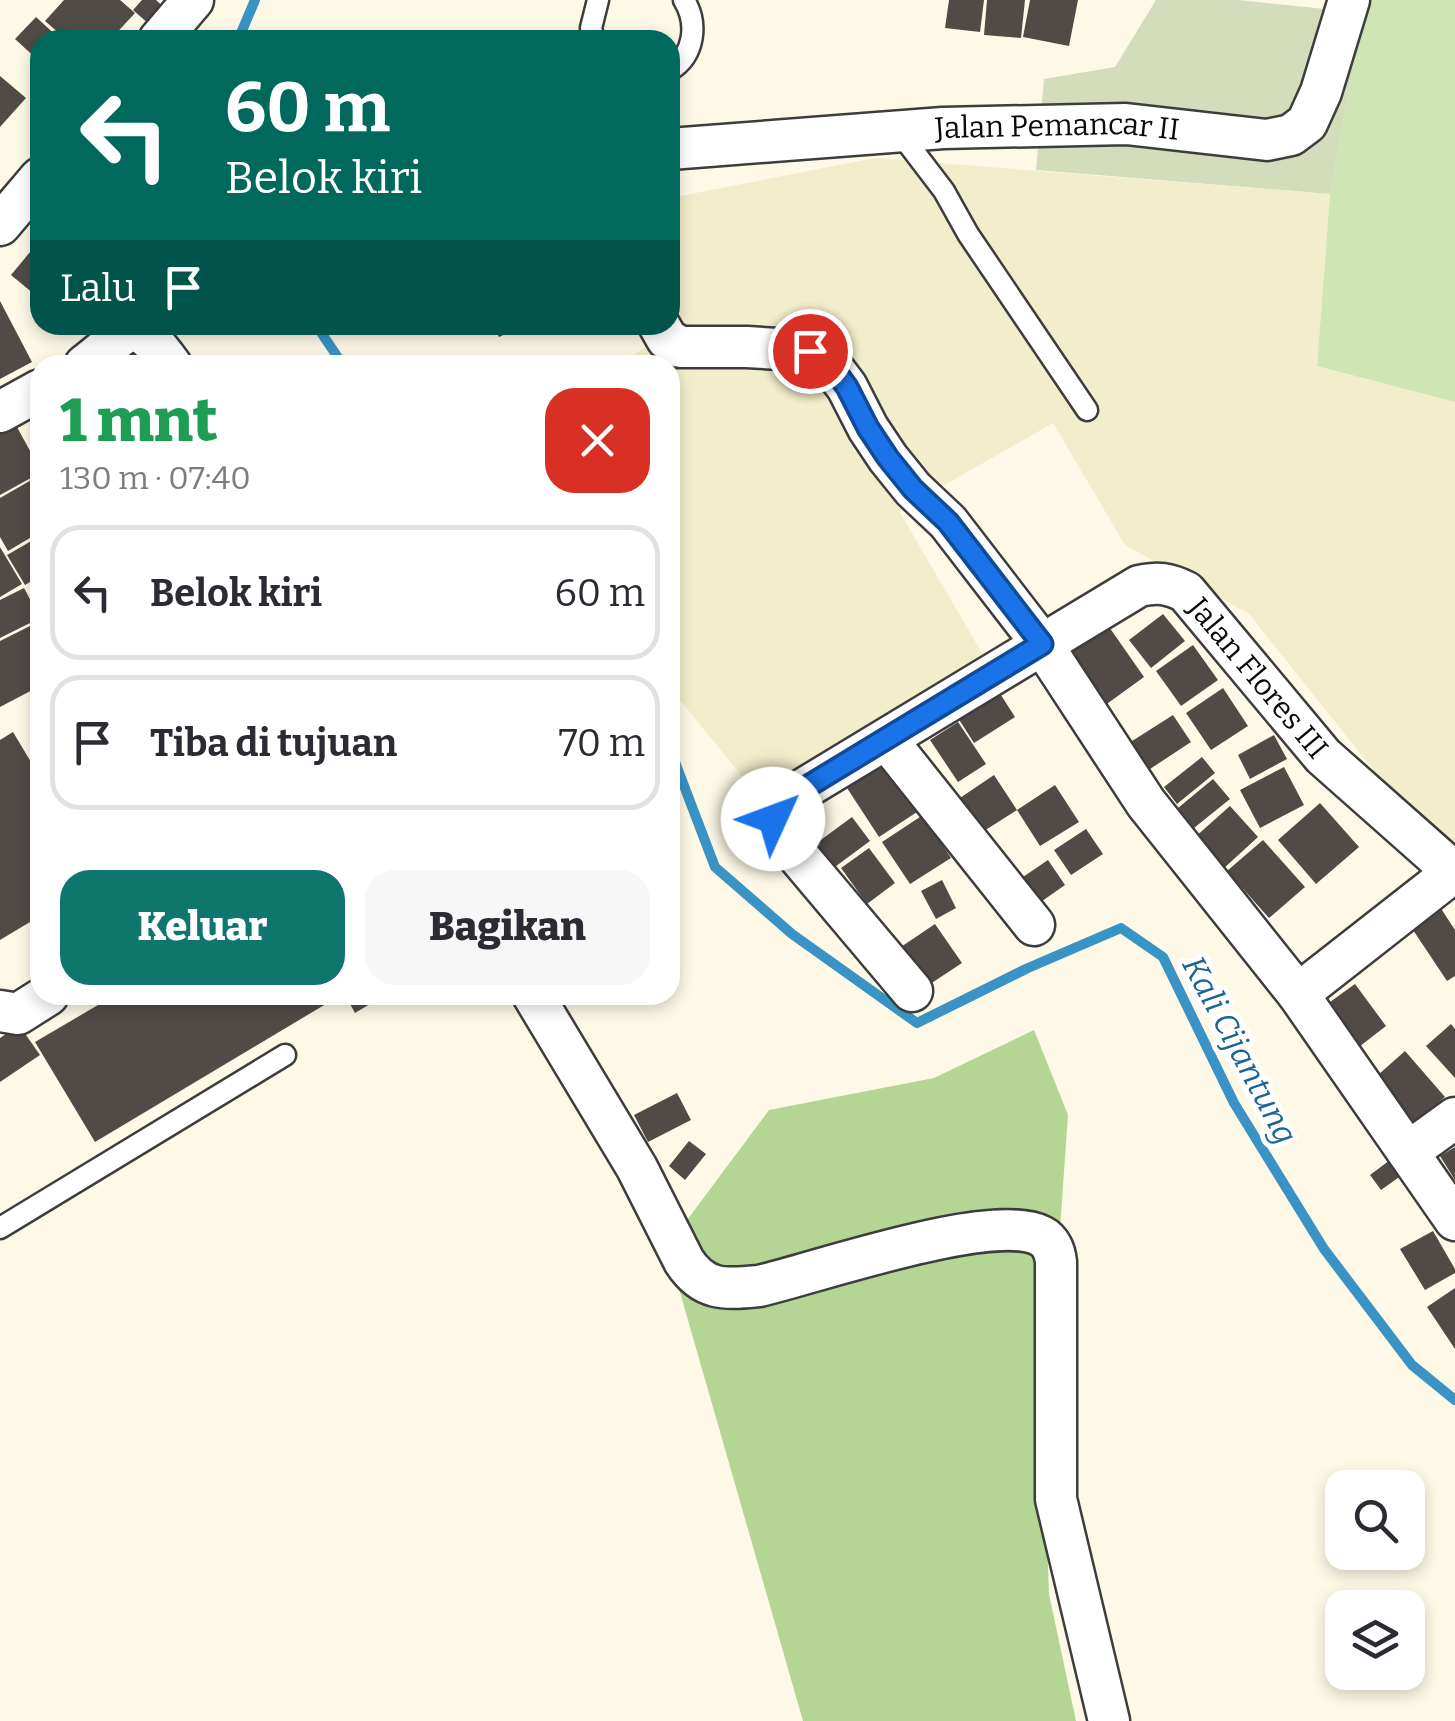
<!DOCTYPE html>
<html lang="id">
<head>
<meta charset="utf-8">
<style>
	:root { --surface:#fff; --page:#f7f7f7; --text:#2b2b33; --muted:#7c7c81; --line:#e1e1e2; --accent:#0f766e }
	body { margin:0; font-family:Bitter,serif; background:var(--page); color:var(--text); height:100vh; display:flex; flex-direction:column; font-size:38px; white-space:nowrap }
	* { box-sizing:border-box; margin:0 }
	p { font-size:32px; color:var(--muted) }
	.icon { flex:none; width:55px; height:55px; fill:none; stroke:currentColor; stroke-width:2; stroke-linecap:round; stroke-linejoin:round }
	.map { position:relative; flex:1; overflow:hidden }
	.sheet { position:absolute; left:30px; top:355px; width:650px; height:650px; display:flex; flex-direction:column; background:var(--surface); border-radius:30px; box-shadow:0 5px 15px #0003 }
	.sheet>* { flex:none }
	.top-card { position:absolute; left:30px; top:30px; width:650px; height:305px; border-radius:30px; box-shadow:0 5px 15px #0003; background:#00695c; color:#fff; overflow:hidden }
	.fabs { position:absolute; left:1325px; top:1470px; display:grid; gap:20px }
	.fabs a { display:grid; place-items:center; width:100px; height:100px; border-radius:20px; background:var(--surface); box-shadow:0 5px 15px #0003; font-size:50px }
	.pin { position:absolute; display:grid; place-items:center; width:85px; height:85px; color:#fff; margin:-42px; border:5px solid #fff; border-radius:50%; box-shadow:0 2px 10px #0007 }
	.me { position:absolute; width:110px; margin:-55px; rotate:47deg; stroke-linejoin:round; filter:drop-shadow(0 0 8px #0008) }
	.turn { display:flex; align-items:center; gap:35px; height:210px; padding:0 30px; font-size:45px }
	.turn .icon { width:130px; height:130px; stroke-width:2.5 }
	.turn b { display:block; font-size:70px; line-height:85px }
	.then { display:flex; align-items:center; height:95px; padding:0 30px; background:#0003; gap:20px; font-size:38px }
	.round { display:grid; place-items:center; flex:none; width:105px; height:105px; border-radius:30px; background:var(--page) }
	.overview { display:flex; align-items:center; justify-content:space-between; height:170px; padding:0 30px }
	h1 { font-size:60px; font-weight:800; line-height:75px; color:#1e9e55 }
	.cta { display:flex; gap:20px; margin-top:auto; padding:20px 30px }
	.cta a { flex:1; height:115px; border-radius:30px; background:var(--accent); color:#fff; font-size:40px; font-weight:800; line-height:115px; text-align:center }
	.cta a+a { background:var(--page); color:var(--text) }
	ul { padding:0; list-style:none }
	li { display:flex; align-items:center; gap:30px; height:135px; margin:0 20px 15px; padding:0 10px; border:5px solid var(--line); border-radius:30px }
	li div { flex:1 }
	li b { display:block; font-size:38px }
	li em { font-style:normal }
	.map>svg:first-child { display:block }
	.farmland { fill:#f2edca }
	.green { fill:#d0e5b4 }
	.forest { fill:#b4d594 }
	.cemetery { fill:#d3ddbc }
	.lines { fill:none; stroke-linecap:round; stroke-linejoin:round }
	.stream { stroke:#3a93c5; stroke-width:10 }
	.building { fill:#524a47 }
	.lane-casing { stroke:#3d3d3d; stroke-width:25 }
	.street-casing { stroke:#3d3d3d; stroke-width:45 }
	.lane { stroke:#fff; stroke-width:20 }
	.street { stroke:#fff; stroke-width:40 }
	.route-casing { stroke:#114b97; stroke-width:25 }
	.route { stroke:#1a73e8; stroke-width:18 }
	.labels { text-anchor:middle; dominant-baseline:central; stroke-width:10; stroke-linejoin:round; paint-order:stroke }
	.street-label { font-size:30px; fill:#0a0a0a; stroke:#fff }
	.water-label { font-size:32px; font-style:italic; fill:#1b6493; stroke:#fff }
</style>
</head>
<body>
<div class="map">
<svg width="1455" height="1721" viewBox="0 0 1455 1721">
	<rect width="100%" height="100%" fill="#fef9e7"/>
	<path class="farmland" d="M875,158L1330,194L1317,366L1455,402V864L1451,867L1249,614L1125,545L1053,423L899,511L989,665L765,804L670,688V365H617L676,328L670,315V198Z"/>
	<path class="green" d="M1365,0H1455V402L1317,366L1330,194Z"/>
	<path class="forest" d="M1034,1030L1068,1115L1044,1456L1049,1594L1076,1721H803L667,1247L769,1110L934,1078Z"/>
	<path class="cemetery" d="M1156,0H1239L1363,13L1330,194L1036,170L1044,79L1115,67Z"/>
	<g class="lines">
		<path class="stream" d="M238,40L255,0
			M316,325L343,365
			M670,749L715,867L792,934L917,1023L1028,968L1121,928L1163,957L1234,1103L1324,1249L1412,1365L1455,1400"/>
	</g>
	<path class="building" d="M64,0H120L135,13L110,40H67L45,21Z
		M142,0H156L175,17L159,33L133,10Z
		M949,0H984L980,32L945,28Z
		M987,0H1025L1021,38L984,35Z
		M1030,0H1078L1069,46L1023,37Z
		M36,17L61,40H40V62L15,39Z
		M0,76L26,98L0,127Z
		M40,240V299L11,275Z
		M0,301L32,362L0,379Z
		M493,325H525L499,337Z
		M12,418L40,469V473L0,495V425Z
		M33,479L40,490V532L8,551L0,537V498Z
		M40,536V576L25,585L7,555Z
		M0,547L22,584L0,597Z
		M24,588L40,618L0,638V600Z
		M1163,614L1185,641L1151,668L1129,640Z
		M40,621V686L0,707V641Z
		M1107,624L1144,677L1104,706L1066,653Z
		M1193,645L1218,680L1181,706L1156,671Z
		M1223,688L1248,726L1211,750L1186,713Z
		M999,692L1015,717L974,743L958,718Z
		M1173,715L1191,742L1147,771L1129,743Z
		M958,722L986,764L958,782L930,740Z
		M13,732L40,777V916L0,940V740Z
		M1274,735L1287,759L1250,779L1238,755Z
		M1202,757L1215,773L1177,804L1164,787Z
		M885,763L917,812L879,837L847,788Z
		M1284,767L1304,805L1260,828L1240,790Z
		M994,775L1017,810L973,838L951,804Z
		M1213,779L1230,799L1194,828L1178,808Z
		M1055,785L1079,822L1040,846L1017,810Z
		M1320,803L1359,847L1316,884L1278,840Z
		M1230,806L1258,837L1223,869L1194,838Z
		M923,815L951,858L910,884L882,842Z
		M852,817L870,841L828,872L810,848Z
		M1086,829L1103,854L1071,875L1054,850Z
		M1263,840L1305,887L1269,918L1227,871Z
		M869,848L895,883L867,904L841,868Z
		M1048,860L1065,885L1025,913L1007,888Z
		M942,880L956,908L936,919L921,891Z
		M1440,907L1455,930V976L1447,981L1411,927Z
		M935,924L962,963L918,992L892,953Z
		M1355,984L1386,1026L1355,1050L1323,1007Z
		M115,995H341L95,1142L35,1042Z
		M345,995H385L355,1013Z
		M1451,1024L1455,1029V1078L1426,1046Z
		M19,1025L40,1055L0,1082V1038Z
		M1405,1051L1445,1097L1409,1128L1369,1083Z
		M677,1093L691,1120L648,1142L634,1115Z
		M689,1141L706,1154L685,1180L669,1166Z
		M1455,1147V1180L1440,1156Z
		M1390,1160L1402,1175L1381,1190L1370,1175Z
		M1433,1231L1455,1269V1273L1425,1290L1400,1249Z
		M1455,1288V1349L1427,1307Z"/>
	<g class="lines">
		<defs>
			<path id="lane" d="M594,40L591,28L598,0
				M670,70C695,55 698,23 684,0
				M899,132L944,191L968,234L1087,410
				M0,1228L285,1055"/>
			<g id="street">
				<path d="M159,40L193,0"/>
				<path id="s1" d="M670,149L943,128L1126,124L1267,140L1291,135L1307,123L1321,92L1349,0"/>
				<path d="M0,225L40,178"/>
				<path d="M659,325L667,339L680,347H747L810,351L832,367L847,387L868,428L888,458L913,489L948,522L1042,644L1146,803L1298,994L1455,1220"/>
				<path d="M85,365C131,331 130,309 171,365"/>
				<path d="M0,412L40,390"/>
				<path d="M887,740L1034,925"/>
				<path id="s2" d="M912,991L778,832L773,819L774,811L782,802L1139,586C1158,582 1168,583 1186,592L1323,756L1454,872"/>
				<path d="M1298,994L1455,871"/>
				<path d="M533,995L637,1168L684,1261C704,1292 726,1289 759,1286C816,1273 993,1211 1041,1236C1051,1241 1055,1252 1056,1262V1499L1109,1721"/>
				<path d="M0,1011L18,1014L48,995"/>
				<path d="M1408,1152L1455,1118"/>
			</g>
		</defs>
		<use href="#lane" class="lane-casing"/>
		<use href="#street" class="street-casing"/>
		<use href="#lane" class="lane"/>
		<use href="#street" class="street"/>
	</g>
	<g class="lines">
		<defs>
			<path id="route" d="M773,819L774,811L782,802L1042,644L948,522L913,489L888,458L868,428L847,387L832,367L810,351"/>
		</defs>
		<use href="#route" class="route-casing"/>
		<use href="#route" class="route"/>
	</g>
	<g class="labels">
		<g class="street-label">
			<text stroke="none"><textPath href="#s1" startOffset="388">Jalan Pemancar II</textPath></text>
			<text stroke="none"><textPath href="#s2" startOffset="820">Jalan Flores III</textPath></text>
		</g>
		<g class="water-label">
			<text transform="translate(1240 1050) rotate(62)">Kali Cijantung</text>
		</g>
	</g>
</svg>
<div class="fabs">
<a><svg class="icon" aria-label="search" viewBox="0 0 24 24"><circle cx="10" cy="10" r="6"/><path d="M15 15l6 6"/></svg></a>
<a><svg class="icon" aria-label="layers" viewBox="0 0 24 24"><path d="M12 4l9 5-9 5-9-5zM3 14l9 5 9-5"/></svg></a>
</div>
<div class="pin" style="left:810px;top:351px;background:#d93025"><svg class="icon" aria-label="arrive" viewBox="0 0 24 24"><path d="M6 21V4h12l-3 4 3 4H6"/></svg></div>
<svg class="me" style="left:773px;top:819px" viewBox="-20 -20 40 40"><circle r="19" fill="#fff"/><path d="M0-13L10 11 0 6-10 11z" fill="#1a73e8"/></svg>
<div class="top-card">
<div class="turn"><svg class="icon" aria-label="left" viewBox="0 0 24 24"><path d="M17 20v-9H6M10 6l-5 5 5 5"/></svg><div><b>60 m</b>Belok kiri</div></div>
<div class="then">Lalu<svg class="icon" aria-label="arrive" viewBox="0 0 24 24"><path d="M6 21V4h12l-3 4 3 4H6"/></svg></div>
</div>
<section class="sheet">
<div class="overview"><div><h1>1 mnt</h1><p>130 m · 07:40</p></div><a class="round" style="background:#d93025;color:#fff"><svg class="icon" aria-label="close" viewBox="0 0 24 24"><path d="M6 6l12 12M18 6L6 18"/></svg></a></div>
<ul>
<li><svg class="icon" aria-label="left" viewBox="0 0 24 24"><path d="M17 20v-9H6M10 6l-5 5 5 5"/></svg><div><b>Belok kiri</b></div><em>60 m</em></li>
<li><svg class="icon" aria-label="arrive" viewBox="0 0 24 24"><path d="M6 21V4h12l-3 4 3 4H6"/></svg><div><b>Tiba di tujuan</b></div><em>70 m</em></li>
</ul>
<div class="cta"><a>Keluar</a><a>Bagikan</a></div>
</section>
</div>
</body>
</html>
